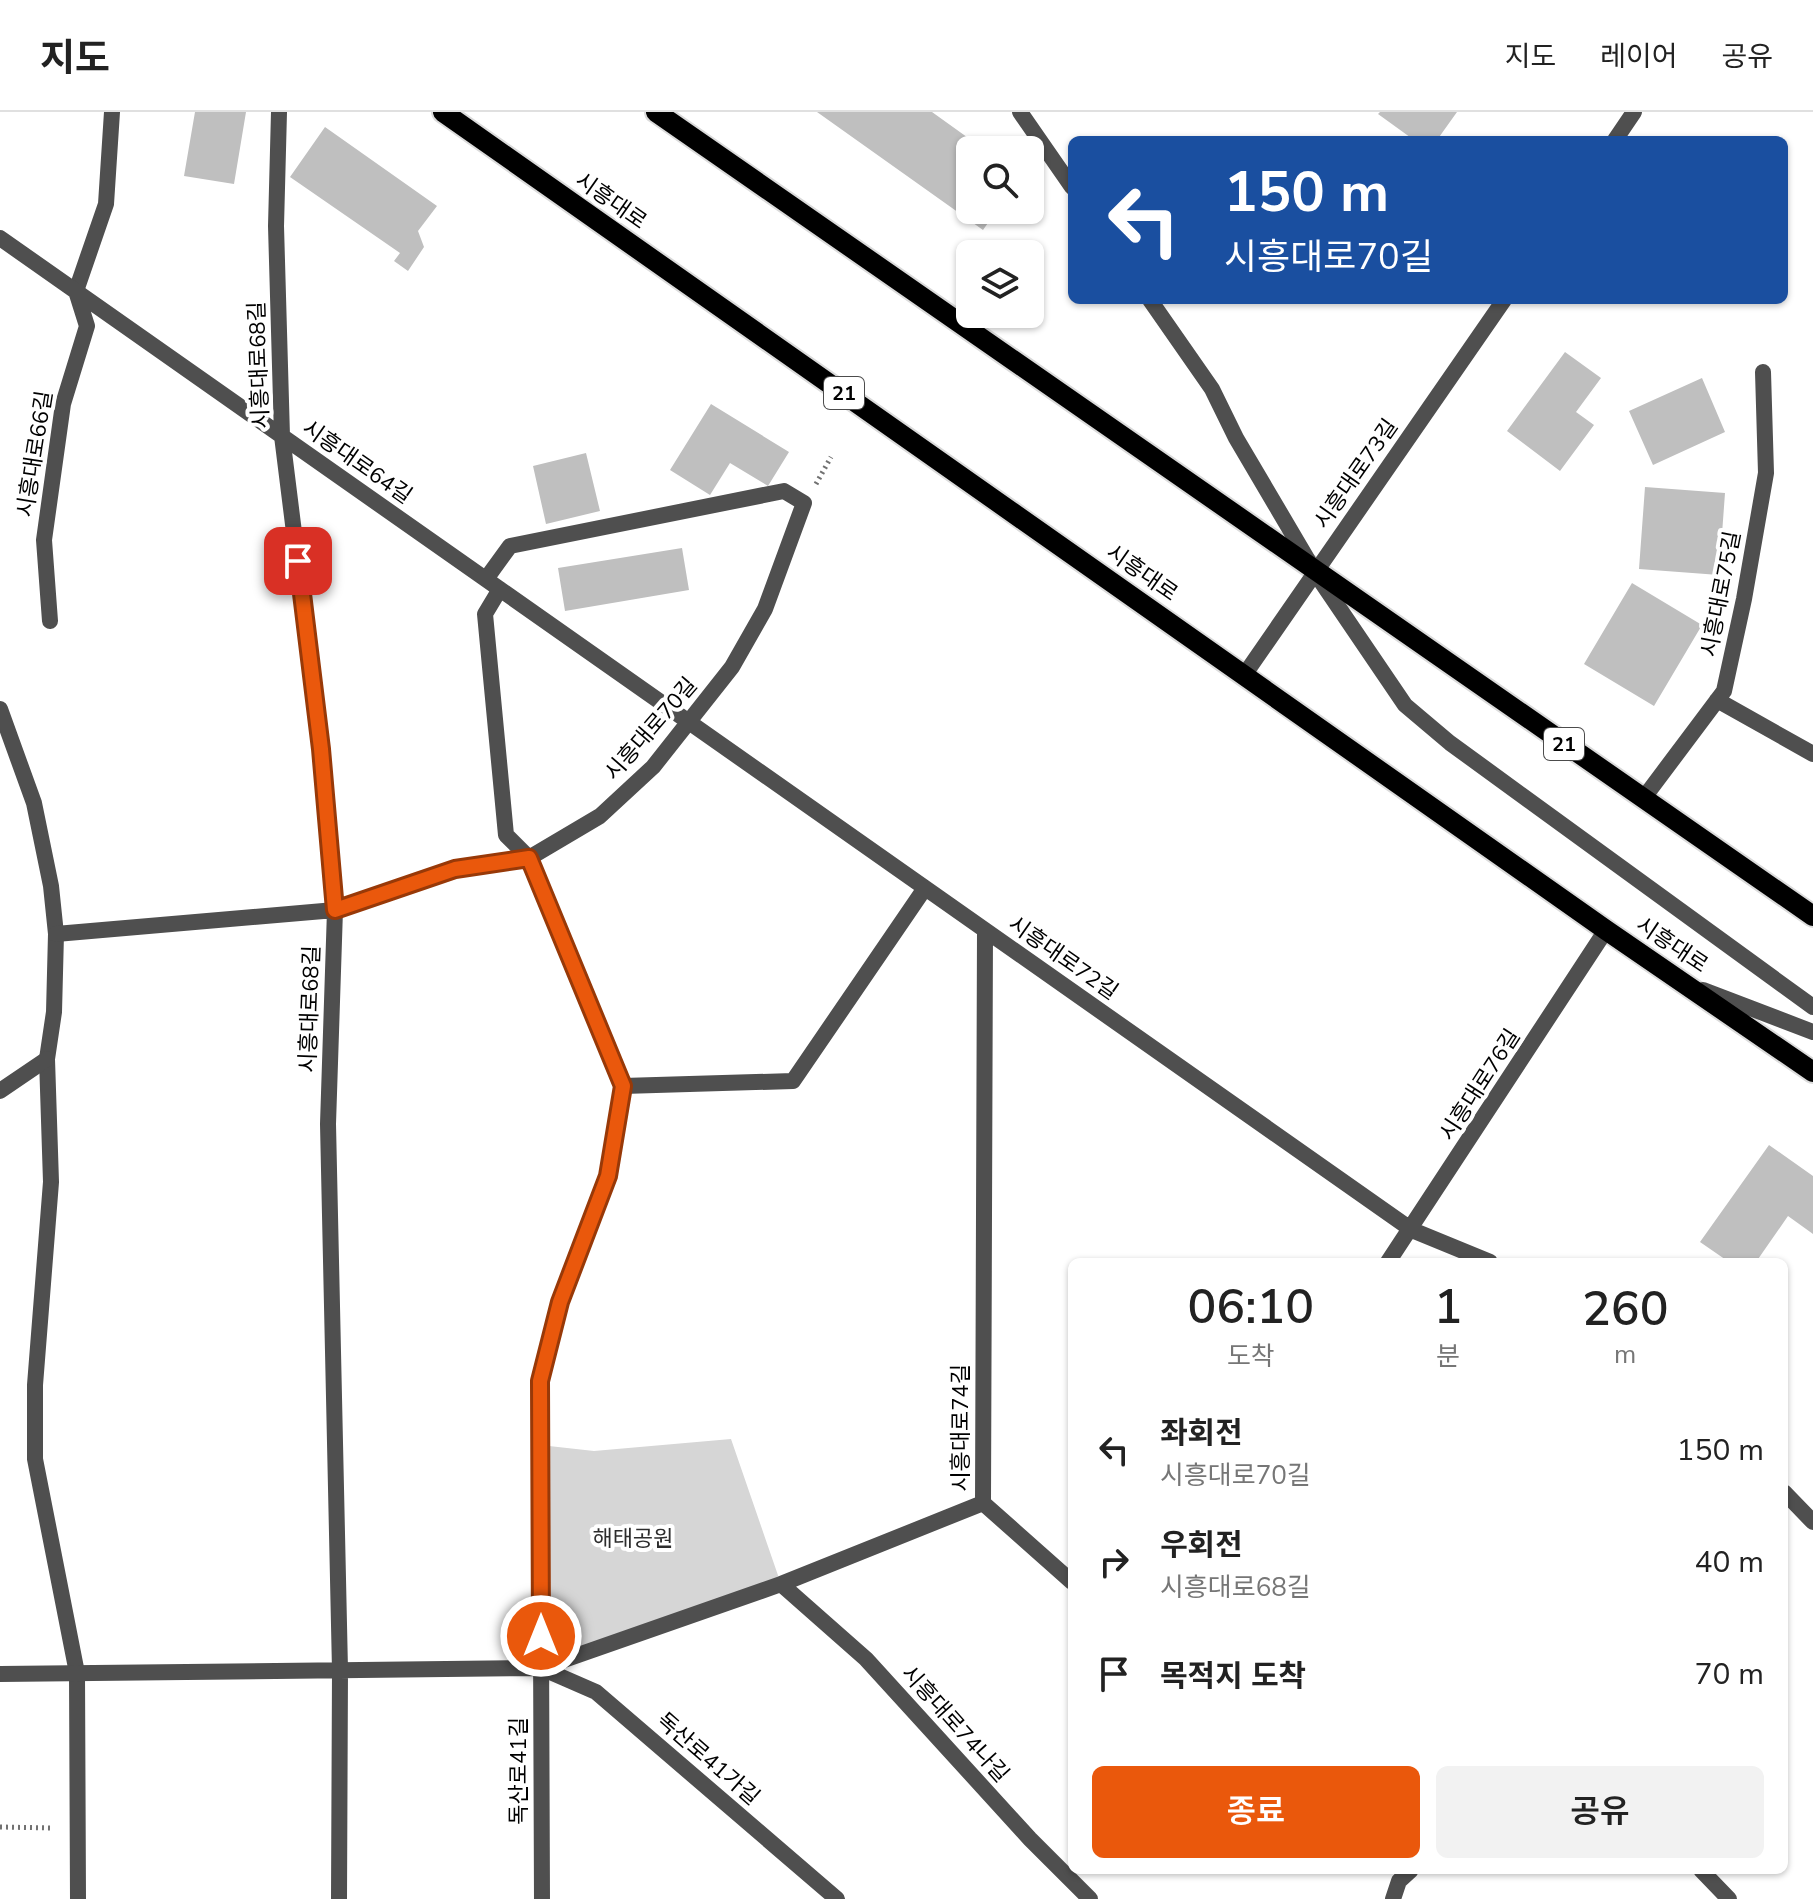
<!DOCTYPE html>
<html lang="ko">
<head>
<meta charset="utf-8">
<style>
	:root { --surface:#fff; --page:#f2f2f2; --text:#222; --muted:#767676; --line:#e0e0e0; --accent:#ea580c }
	body { margin:0; font-family:"Nunito Sans","Noto Sans KR",sans-serif; background:var(--page); color:var(--text); height:100vh; display:flex; flex-direction:column; font-size:30px; white-space:nowrap }
	* { box-sizing:border-box; margin:0 }
	p { font-size:26px; color:var(--muted) }
	.icon { flex:none; width:44px; height:44px; fill:none; stroke:currentColor; stroke-width:2; stroke-linecap:round; stroke-linejoin:round }
	.map { position:relative; flex:1; overflow:hidden }
	.sheet { position:absolute; left:1068px; top:1146px; width:720px; height:616px; display:flex; flex-direction:column; background:var(--surface); border-radius:12px; box-shadow:0 2px 6px #0004 }
	.sheet>* { flex:none }
	.hud { position:absolute; left:1068px; top:24px; width:720px; height:168px; border-radius:12px; box-shadow:0 2px 6px #0004; background:#1a4fa0; color:#fff; overflow:hidden }
	.tools { position:absolute; left:956px; top:24px; display:grid; gap:16px }
	.tools a { display:grid; place-items:center; width:88px; height:88px; border-radius:12px; background:var(--surface); box-shadow:0 2px 6px #0004; font-size:40px }
	.pin { position:absolute; display:grid; place-items:center; width:68px; height:68px; color:#fff; margin:-34px; border-radius:16px; box-shadow:0 4px 12px #0006 }
	.me { position:absolute; width:88px; margin:-44px; rotate:0deg; stroke-linejoin:round; filter:drop-shadow(0 0 6px #0008) }
	.turn { display:flex; align-items:center; gap:28px; height:168px; padding:0 24px; font-size:36px }
	.turn .icon { width:104px; height:104px; stroke-width:2.5 }
	.turn b { display:block; font-size:56px; line-height:68px }
	.eta { display:flex; justify-content:space-evenly; align-items:center; height:136px; text-align:center }
	.eta b { font-size:48px; font-weight:600; line-height:56px }
	.primary-button { display:flex; gap:16px; margin-top:auto; padding:16px 24px }
	.primary-button a { flex:1; height:92px; border-radius:12px; background:var(--accent); color:#fff; font-size:32px; font-weight:600; line-height:92px; text-align:center }
	.primary-button a+a { background:var(--page); color:var(--text) }
	ul { padding:0; list-style:none }
	li { display:flex; align-items:center; gap:24px; height:112px; padding:0 24px }
	li div { flex:1 }
	li b { display:block; font-size:30px }
	li em { font-style:normal }
	header { display:flex; align-items:center; gap:48px; box-sizing:border-box; height:112px; padding:0 40px; background:var(--surface); border-bottom:2px solid var(--line) }
	header strong { font-size:38px }
	nav { display:flex; gap:44px; margin-inline-start:auto; font-size:28px }
	.map>svg:first-child { display:block }
	.green { fill:#d6d6d6 }
	.building { fill:#bfbfbf }
	.lines { fill:none; stroke-linecap:round; stroke-linejoin:round }
	.primary-casing { stroke:#dbdbdb; stroke-width:24 }
	.path { stroke:#717171; stroke-width:5; stroke-dasharray:2 4; stroke-linecap:butt }
	.service { stroke:#4f4f4f; stroke-width:16 }
	.pedestrian { stroke:#4f4f4f; stroke-width:16 }
	.minor { stroke:#4f4f4f; stroke-width:16 }
	.tertiary { stroke:#4f4f4f; stroke-width:16 }
	.primary { stroke:#000; stroke-width:20 }
	.route-casing { stroke:#983908; stroke-width:20 }
	.route { stroke:#ea580c; stroke-width:14 }
	.labels { text-anchor:middle; dominant-baseline:central; stroke-width:8; stroke-linejoin:round; paint-order:stroke }
	.shield { fill:#fff; stroke:#4c4c4c; stroke-width:2 }
	.shield-label { font-size:20px; font-weight:bold; fill:#000 }
	.street-label { font-size:22px; fill:#000; stroke:#fff }
	.park-label { font-size:22px; fill:#2d2d2d; stroke:#fff }
</style>
</head>
<body>
<header>
<strong>지도</strong>
<nav><a>지도</a><a>레이어</a><a>공유</a></nav>
</header>
<div class="map">
<svg width="1813" height="1787" viewBox="0 0 1813 1787">
	<rect width="100%" height="100%" fill="#fff"/>
	<path class="green" d="M731,1327L781,1472L541,1556L540,1333L594,1339Z"/>
	<path class="building" d="M195,0H246L234,72L184,64Z
		M817,0H932L985,38H970V98H997L983,118Z
		M1380,0H1457L1437,28H1414L1378,2Z
		M325,15L437,94L418,119L424,135L408,159L394,149L400,141L290,65Z
		M1565,240L1601,266L1576,300L1594,313L1560,359L1507,319Z
		M1702,266L1725,320L1653,353L1629,299Z
		M711,292L789,340L768,374L730,351L710,383L670,358Z
		M586,341L600,399L546,412L533,354Z
		M1645,375L1725,381L1719,463L1639,457Z
		M682,436L689,478L565,499L558,456Z
		M1632,471L1702,513L1654,594L1584,552Z
		M1769,1033L1813,1064V1122L1788,1104L1756,1150H1729L1700,1130Z"/>
	<g class="lines">
		<defs>
			<path id="primary" d="M443,0L1606,818L1813,960
				M656,0L1813,804"/>
		</defs>
		<use href="#primary" class="primary-casing"/>
		<path class="path" d="M816,372L831,345
			M0,1715L53,1716"/>
		<path class="service" d="M76,179L106,92L112,0
			M1316,462L1405,593L1450,631L1813,895
			M1703,878L1813,920"/>
		<path class="pedestrian" d="M0,597L34,691L51,774L56,822L54,900L47,947L51,1070L35,1273V1347L77,1561L78,1787"/>
		<path class="minor" d="M279,0L276,114L282,324L321,637L335,798L328,1012L340,1558L339,1787
			M1020,0L1072,75
			M0,126L1412,1118L1490,1150
			M1150,188L1212,277L1236,326L1312,455
			M500,477L485,502L506,723L529,746L623,974L608,1064L560,1190L540,1269L542,1787
			M50,509L44,428L63,292L87,214L76,179
			M1717,588L1813,642
			M1643,687L1724,579L1744,487L1766,361L1763,260
			M56,822L335,798L455,757L529,746L600,704L653,655L732,555L765,497L804,391L784,379L510,434L486,467
			M623,974L793,969L925,776
			M0,979L47,947
			M1388,1150L1606,818
			M1784,1380L1813,1410
			M983,1391L1072,1470
			M781,1472L866,1547L1030,1727L1090,1787
			M541,1556L596,1580L837,1787
			M0,1562L541,1556L781,1472L983,1391L985,818
			M1701,1758L1729,1787
			M1393,1787L1399,1769L1411,1758"/>
		<path class="tertiary" d="M1615,28L1634,0
			M1245,562L1504,188"/>
		<use href="#primary" class="primary"/>
	</g>
	<g class="lines">
		<defs>
			<path id="route" d="M298,449L321,637L335,798L455,757L529,746L623,974L608,1064L560,1190L540,1269L541,1524"/>
		</defs>
		<use href="#route" class="route-casing"/>
		<use href="#route" class="route"/>
	</g>
	<g class="labels">
		<g class="shield">
			<rect x="824" y="265" width="40" height="32" rx="6"/>
			<rect x="1544" y="616" width="40" height="32" rx="6"/>
		</g>
		<g class="shield-label">
			<text x="844" y="281">21</text>
			<text x="1564" y="632">21</text>
		</g>
		<g class="street-label">
			<text transform="translate(611 89) rotate(35)">시흥대로</text>
			<text transform="translate(259 253) rotate(-92)">시흥대로68길</text>
			<text transform="translate(35 342) rotate(-81)">시흥대로66길</text>
			<text transform="translate(357 350) rotate(35)">시흥대로64길</text>
			<text transform="translate(1356 362) rotate(-55)">시흥대로73길</text>
			<text transform="translate(1142 461) rotate(35)">시흥대로</text>
			<text transform="translate(1721 482) rotate(-79)">시흥대로75길</text>
			<text transform="translate(651 617) rotate(-49)">시흥대로70길</text>
			<text transform="translate(1672 833) rotate(34)">시흥대로</text>
			<text transform="translate(1063 846) rotate(35)">시흥대로72길</text>
			<text transform="translate(310 897) rotate(-88)">시흥대로68길</text>
			<text transform="translate(1480 973) rotate(-57)">시흥대로76길</text>
			<text transform="translate(961 1316) rotate(-90)">시흥대로74길</text>
			<text transform="translate(955 1612) rotate(48)">시흥대로74나길</text>
			<text transform="translate(708 1647) rotate(41)">독산로41가길</text>
			<text transform="translate(519 1659) rotate(-90)">독산로41길</text>
		</g>
		<g class="park-label">
			<text x="633" y="1427">해태공원</text>
		</g>
	</g>
</svg>
<div class="tools">
<a><svg class="icon" aria-label="search" viewBox="0 0 24 24"><circle cx="10" cy="10" r="6"/><path d="M15 15l6 6"/></svg></a>
<a><svg class="icon" aria-label="layers" viewBox="0 0 24 24"><path d="M12 4l9 5-9 5-9-5zM3 14l9 5 9-5"/></svg></a>
</div>
<div class="pin" style="left:298px;top:449px;background:#d93025"><svg class="icon" aria-label="arrive" viewBox="0 0 24 24"><path d="M6 21V4h12l-3 4 3 4H6"/></svg></div>
<svg class="me" style="left:541px;top:1524px" viewBox="-20 -20 40 40"><circle r="17" fill="#ea580c" stroke="#fff" stroke-width="3"/><path d="M0-11L8 9 0 5-8 9z" fill="#fff"/></svg>
<div class="hud">
<div class="turn"><svg class="icon" aria-label="left" viewBox="0 0 24 24"><path d="M17 20v-9H6M10 6l-5 5 5 5"/></svg><div><b>150 m</b>시흥대로70길</div></div>
</div>
<section class="sheet">
<div class="eta">
<div><b>06:10</b><p>도착</p></div>
<div><b>1</b><p>분</p></div>
<div><b>260</b><p>m</p></div>
</div>
<ul>
<li><svg class="icon" aria-label="left" viewBox="0 0 24 24"><path d="M17 20v-9H6M10 6l-5 5 5 5"/></svg><div><b>좌회전</b><p>시흥대로70길</p></div><em>150 m</em></li>
<li><svg class="icon" aria-label="right" viewBox="0 0 24 24"><path d="M7 20v-9h11M14 6l5 5-5 5"/></svg><div><b>우회전</b><p>시흥대로68길</p></div><em>40 m</em></li>
<li><svg class="icon" aria-label="arrive" viewBox="0 0 24 24"><path d="M6 21V4h12l-3 4 3 4H6"/></svg><div><b>목적지 도착</b></div><em>70 m</em></li>
</ul>
<div class="primary-button"><a>종료</a><a>공유</a></div>
</section>
</div>
</body>
</html>
